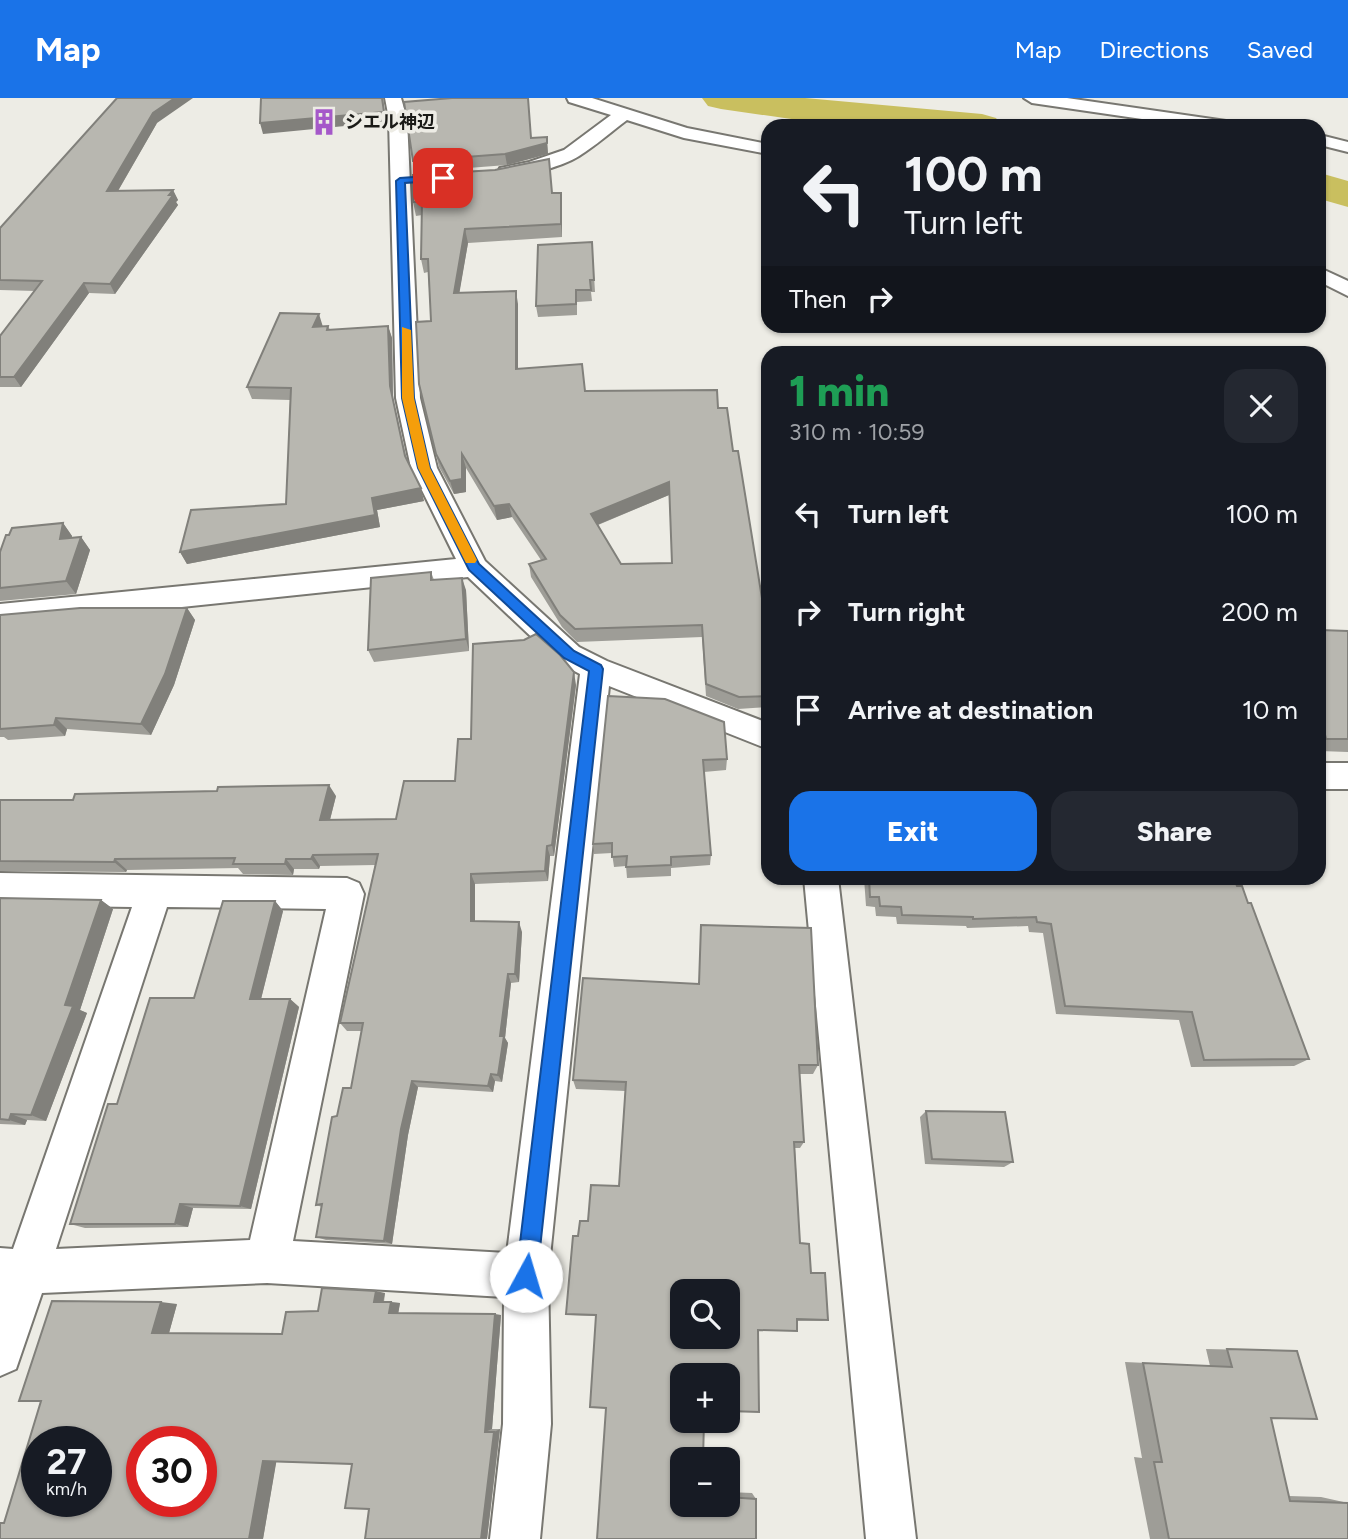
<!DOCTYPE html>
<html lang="en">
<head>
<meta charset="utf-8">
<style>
	:root { --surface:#171b24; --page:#242831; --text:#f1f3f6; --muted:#9ea1a6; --accent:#1a73e8 }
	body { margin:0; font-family:Figtree,"Noto Sans JP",sans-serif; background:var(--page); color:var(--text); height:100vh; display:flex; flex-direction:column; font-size:26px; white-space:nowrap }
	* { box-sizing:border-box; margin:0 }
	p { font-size:23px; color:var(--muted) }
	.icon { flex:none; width:38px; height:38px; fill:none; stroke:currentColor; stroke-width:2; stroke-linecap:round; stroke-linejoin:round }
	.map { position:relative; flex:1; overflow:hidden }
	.side { position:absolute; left:761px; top:248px; width:565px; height:539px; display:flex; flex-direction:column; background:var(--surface); border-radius:21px; box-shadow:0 2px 5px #0004 }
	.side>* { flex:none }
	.hud { position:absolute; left:761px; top:21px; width:565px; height:214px; border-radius:21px; box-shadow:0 2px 5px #0004; background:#171b24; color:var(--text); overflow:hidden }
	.fabs { position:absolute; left:670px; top:1181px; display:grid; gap:14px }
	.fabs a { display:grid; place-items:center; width:70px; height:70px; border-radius:14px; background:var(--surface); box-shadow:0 2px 5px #0004; font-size:35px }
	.speed { position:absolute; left:21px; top:1328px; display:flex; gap:14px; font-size:35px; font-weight:700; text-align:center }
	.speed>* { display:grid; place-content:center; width:91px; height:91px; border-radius:50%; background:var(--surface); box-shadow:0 2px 5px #0004; line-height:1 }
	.speed small { font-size:18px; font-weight:400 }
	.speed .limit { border:10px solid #d22; background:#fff; color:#111 }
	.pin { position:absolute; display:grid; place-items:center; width:60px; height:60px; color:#fff; margin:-30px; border-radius:14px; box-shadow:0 4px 10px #0006 }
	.me { position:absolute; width:77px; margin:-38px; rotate:6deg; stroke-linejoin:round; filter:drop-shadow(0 0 5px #0008) }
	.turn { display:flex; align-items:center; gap:24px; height:147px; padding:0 28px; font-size:32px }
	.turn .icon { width:91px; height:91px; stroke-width:2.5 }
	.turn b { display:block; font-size:49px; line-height:60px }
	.then { display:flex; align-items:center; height:66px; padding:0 28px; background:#0003; gap:14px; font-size:26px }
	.round { display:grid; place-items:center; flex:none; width:74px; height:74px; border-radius:21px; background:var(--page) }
	.head { display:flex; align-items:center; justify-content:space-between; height:119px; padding:0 28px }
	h1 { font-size:42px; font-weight:800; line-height:52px; color:#1e9e55 }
	.button { display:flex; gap:14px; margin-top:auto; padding:14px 28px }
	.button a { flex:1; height:80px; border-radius:21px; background:var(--accent); color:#fff; font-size:28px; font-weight:800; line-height:80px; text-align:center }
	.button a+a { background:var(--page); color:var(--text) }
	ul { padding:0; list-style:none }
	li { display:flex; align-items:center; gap:21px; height:98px; padding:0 28px }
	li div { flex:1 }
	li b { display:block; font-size:26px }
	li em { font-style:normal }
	header { display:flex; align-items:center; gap:42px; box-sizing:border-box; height:98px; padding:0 35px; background:var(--accent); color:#fff }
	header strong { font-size:33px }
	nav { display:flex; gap:38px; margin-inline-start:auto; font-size:24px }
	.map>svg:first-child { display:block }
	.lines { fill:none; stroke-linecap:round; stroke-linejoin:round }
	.river { fill:#c9bf5f; fill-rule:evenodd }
	.minor-casing { stroke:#787771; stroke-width:4 }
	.minor { fill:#fff; fill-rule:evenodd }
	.wall { fill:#9e9d97; fill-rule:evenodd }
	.shaded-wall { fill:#81807b }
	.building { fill:#b8b7b0; stroke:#81807b; stroke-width:2; fill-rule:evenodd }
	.route { fill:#1a73e8; stroke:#114b97; stroke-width:2 }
	.slow { fill:#f59e0b }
	.labels { text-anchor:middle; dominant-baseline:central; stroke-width:7; stroke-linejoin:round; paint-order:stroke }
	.far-poi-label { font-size:18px; font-weight:bold; fill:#1a1a17; stroke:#edece5; text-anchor:start }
</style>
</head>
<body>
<header>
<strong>Map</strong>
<nav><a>Map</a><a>Directions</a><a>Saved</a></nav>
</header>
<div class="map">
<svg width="1348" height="1441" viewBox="0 0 1348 1441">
	<rect width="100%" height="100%" fill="#edece5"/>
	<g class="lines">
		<path class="river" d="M702,0H805L982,16L996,20L1002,28H840L721,11L708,8Z
			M1320,75L1348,83V109L1320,101Z"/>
		<defs>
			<path id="minor" d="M385,0H401L407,21L420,300L437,370L485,463L579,549L607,563L768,625V651L609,588L548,1178L551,1326L540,1441H490L503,1326L504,1199L267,1185L42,1195L16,1271L0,1278V1150L13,1151L132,809L0,807V775L347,780L359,785L364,796L293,1143L507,1155L580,576L559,565L468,479L0,528V506L456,461L411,370L396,300L389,21ZM167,809L326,811L250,1142L56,1151Z
				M567,0H592L687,30L768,46V56L684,40L627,22C611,34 595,48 579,58C563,68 518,82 500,78L498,74L500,70L529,64L564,52L611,17L569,4Z
				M1024,0H1067L1226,23L1235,28H1190L1032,5Z
				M1320,37L1348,44V54L1320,47Z
				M1320,170L1348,183V198L1320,184Z
				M1320,665H1348V691H1320Z
				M804,780H838L916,1441H866Z"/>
		</defs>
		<use href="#minor" class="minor-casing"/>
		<use href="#minor" class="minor"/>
	</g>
	<path class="wall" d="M157,25L118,93L173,92L178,102L176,104L178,107L115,196L89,195L21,289H0V238L35,193L0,192V130Z
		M547,39L548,56L544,57L507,67L416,74L413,63L531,40Z
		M552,95L562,108V139L468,145L459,195L518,206V271L585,293L718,310L733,353L768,537V609L738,611L706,598L702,539L577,544L562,529L531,479L529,466L541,462L512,419L497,422L466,370V394L454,396L439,369L419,286L431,223L428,174L424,175L421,161L422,117L416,118L413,104ZM669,397L672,465L621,466L598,427Z
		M592,144L595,194H591L592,203L577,204V217L538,219L536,208Z
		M323,228H328L330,232L388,228L392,240L393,301L407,362L424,403L377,412L380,429L187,466L180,454L286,406L290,302L252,301L247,289Z
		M63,425L72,438V440L81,439L90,452L76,496L0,503V490Z
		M431,474L434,482L466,492L469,553L374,564L368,552Z
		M187,510L195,522L174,587L151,637L67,631L65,638L8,642L4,639H0V517Z
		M1320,532L1348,533V654L1320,653Z
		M576,587L554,758H550L548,783L475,786V823L522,834L519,884L511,885L505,940L508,945L502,984L495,983L493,994L418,989L408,1037L392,1146L326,1142L316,1139L322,1109L316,1107L337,1018L351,990L362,933H347L340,925L375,767L320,768L319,771H294L293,777L243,776L238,770L127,772L126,774L0,773V702H73L336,698L330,722L396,721L455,683L471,641Z
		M608,598L727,661L726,672L704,674L711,757L710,767L671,770V778L627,780L626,768L614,769L612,755L594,756L593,746Z
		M864,780H1234L1237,788L1248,805L1309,961L1294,968L1191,969L1179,922L1056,916L1043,835L1029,834L1028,828L967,830L966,828L897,826L896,819L876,818L875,809L866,808Z
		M0,800L101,802L113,811L80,912L87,915L46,1023L27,1022L25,1027L0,1026Z
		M275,803L283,813L261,901H290L299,909L251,1111L193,1110L188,1129L85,1130L70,1126L117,1006L194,900Z
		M583,880L818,967L813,976H799L804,1044L800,1050H795L800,1145L828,1222L822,1223H797V1233H758L682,1278V1407H728V1394L752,1395L756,1401L597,1441L606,1310L596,1218L570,1217L566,1216L578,1138L588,1123L619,1088L625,993L576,991L573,982Z
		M926,1013L1013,1064L1004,1069L925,1066L920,1019Z
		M385,1195L384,1204L400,1205L398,1215L501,1217L492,1331H500L487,1441H365L369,1411L352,1366L276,1364L263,1441L0,1425L5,1424L177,1206L169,1235L282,1236L318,1213Z
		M1206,1251L1297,1253L1271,1320L1289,1398L1321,1399L1348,1405V1441H1150L1134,1359L1142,1360L1125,1264L1210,1268Z"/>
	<path class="shaded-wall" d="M175,0H193L157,25L112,103L107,93L153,15Z
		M382,0H383L386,24L263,36L260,25Z
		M547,45L548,56L507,67L505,56Z
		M173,92L178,102L176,104L178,107L115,196L110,186Z
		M561,95L562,108V139L561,126Z
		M465,131L468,145L457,209L454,195Z
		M84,185L89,195L21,289L14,279Z
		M516,193L518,206V285L516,271Z
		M319,216L323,229H313Z
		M388,228L392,240L393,301L408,371L405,358L390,288Z
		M462,356L466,370V394L454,396L450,383Z
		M669,384V397L592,429L591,416Z
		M421,390L424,403L377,412L380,429L187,466L180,454L372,400Z
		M509,406L512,419L497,422L494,408Z
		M63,425L72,438L70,453L60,441Z
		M81,439L90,452L76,496L66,483Z
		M462,480L466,492L469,553L466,541Z
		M187,510L195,522L174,587L151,637L141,626Z
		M574,574L576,587L554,758L552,747Z
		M56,620L67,631L65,638L54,627Z
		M329,687L336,698L327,733L320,722Z
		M547,748L550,758L548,783L545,773Z
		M313,757L320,768L319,771L311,761Z
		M115,761L127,772L126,774L114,764Z
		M286,761L294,771L293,777L285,766Z
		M471,776L475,786V832L471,823Z
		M101,802L113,811L80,912L87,915L46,1023L31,1017L65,907Z
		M275,803L283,813L259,909L250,901Z
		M519,824L522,834L519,884L515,876Z
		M508,876L511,885L505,940L508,945L502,984L498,977L500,938Z
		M290,901L299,909L251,1111L240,1108Z
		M491,976L495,983L493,994L488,988Z
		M412,983L418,989L408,1037L392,1146L384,1143L401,1031Z
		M11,1016L27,1022L25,1027L9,1022Z
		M180,1106L193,1110L188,1129L175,1126Z
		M376,1193L385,1195L383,1205L374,1204Z
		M161,1204L177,1206L169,1235H152Z
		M391,1204L400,1205L398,1217L389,1215Z
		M495,1216L501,1217L492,1331L485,1334Z
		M500,1331L487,1441H481L494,1334Z
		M277,1360L263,1441H249L263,1363Z"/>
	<path class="building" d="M117,0H175L153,15L107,93L173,92L169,97H173L110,186L84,185L14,279H0V238L42,183L0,182V130Z
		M261,0H382L384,14L260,25Z
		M452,0H528L531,40L547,39V45L505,56L413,63L404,4Z
		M549,61L552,95H561V126L465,131L454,195L516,193V271L582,266L585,293L717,292L718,310H727L733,353H738L768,537V598L739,599L706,586L702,527L575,531L560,517L529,466L546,461L509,406L494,408L462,356V381L450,383L436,356L419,286L416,224L431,223L428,161H421L422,104H413V77L495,72ZM669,384L672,465L621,466L591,416Z
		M592,144L594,182H590L591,192H576V206L536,208L538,147Z
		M280,215L319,216L313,229L328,228L327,232L388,228L390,288L405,358L421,390L372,400L375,417L180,454L191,412L286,406L291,290L247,289Z
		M63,425L60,441L81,439L66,483L0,490V454L6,437H9L12,430Z
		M431,474V482L462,480L466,541L368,552L371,480Z
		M80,510H187L165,576L141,626L56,620L54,627L0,631V517Z
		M1320,532L1348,533V641H1326L1320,615V549H1322L1320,543Z
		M536,536L560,557L574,574L552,747L547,748L545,773L471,776V823L519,824L515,876H508L500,938H504L498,977L491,976L488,988L412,983L401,1031L384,1143L316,1139L322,1106L316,1107L332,1019L337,1018L343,990H351L363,925H340L378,756L313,757L311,761H286L285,766H233L235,760L115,761L114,764L0,763V702H73L75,696L217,693L218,689L329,687L320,722L396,721L404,683H455L458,641H471L473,546L524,542Z
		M608,598L665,601L724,624L727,661L703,662L711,757L671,759V767L626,769L627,758L612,759V745L593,746Z
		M869,780H1234L1237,788H1242L1248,805H1251L1309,961L1204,962L1192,914L1065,908L1051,826L1037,824L1036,819L973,821V819L902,817L901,809L880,808L879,799H870Z
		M0,800L101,802L65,907L73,908L31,1017L11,1016L9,1022L0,1021Z
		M223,803H275L250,901H290L240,1108L180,1106L175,1126H70L108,1006H117L150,900H194Z
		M701,827L811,830L818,967H799L804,1044H794L800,1145L809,1146L811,1175H825L828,1222L797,1221V1233L758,1232L759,1314L728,1313V1278H682V1323H704L703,1362H682V1407H728V1399L756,1401V1441H597L606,1310L590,1309L596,1217L566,1216L573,1138H578L580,1123H588L591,1087L619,1088L626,984L573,982L583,880L699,886ZM682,1194H728V1239H682Z
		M926,1013L1005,1014L1013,1064L932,1061Z
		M322,1190L376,1193L374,1204H391L389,1215L495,1216L485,1334H494L481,1441H365L369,1411L345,1410L352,1366L263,1363L249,1441H0V1425H4L41,1303H19L52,1203L161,1204L152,1235L282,1236L286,1214L318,1213ZM37,1344H96V1404H37ZM142,1344H201V1404H142Z
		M1227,1251L1297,1253L1317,1321L1271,1320L1290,1403L1348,1405V1441H1169L1154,1364H1162L1143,1265L1232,1269Z"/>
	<path class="route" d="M443,77L448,80L447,82L405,85L414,300L430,370L479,466L574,553L601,567L603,571L537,1178L533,1185L526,1188L519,1185L516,1178L589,573L564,560L469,472L418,370L402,300L396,83L400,80Z"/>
	<path class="slow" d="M402,229L411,232L414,300L430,370L477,462L475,465H466L418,370L402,300Z"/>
	<defs>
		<symbol id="building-bare" viewBox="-9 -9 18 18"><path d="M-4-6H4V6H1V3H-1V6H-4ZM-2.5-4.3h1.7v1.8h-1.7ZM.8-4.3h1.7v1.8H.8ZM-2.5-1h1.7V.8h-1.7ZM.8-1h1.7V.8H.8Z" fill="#a558c9" stroke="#edece5" stroke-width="2.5" paint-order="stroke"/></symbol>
	</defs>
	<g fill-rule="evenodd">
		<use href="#building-bare" x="305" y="5" width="38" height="38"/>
	</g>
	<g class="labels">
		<g class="far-poi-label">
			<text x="345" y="24">シエル神辺</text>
		</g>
	</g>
</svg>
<div class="fabs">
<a><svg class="icon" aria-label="search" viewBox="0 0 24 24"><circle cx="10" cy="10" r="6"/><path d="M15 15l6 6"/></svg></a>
<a>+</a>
<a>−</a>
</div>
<div class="speed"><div>27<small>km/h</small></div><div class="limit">30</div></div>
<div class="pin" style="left:443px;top:80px;background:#d93025"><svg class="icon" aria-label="arrive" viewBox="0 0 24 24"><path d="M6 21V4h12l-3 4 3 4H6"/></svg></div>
<svg class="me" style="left:526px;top:1178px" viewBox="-20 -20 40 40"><circle r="19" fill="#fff"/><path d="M0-13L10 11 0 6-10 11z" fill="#1a73e8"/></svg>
<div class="hud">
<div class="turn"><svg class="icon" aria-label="left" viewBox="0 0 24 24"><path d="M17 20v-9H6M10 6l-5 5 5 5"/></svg><div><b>100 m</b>Turn left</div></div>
<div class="then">Then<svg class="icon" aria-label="right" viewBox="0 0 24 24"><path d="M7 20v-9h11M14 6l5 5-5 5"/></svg></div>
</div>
<section class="side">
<div class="head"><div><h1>1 min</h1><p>310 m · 10:59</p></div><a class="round"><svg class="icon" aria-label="close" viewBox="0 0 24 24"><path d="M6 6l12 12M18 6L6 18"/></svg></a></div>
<ul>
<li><svg class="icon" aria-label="left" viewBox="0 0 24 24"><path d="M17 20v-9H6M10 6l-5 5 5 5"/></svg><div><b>Turn left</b></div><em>100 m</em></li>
<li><svg class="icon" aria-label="right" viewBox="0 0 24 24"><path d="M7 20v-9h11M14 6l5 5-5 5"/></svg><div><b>Turn right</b></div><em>200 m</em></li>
<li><svg class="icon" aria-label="arrive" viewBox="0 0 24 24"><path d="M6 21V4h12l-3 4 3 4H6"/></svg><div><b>Arrive at destination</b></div><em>10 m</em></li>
</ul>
<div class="button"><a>Exit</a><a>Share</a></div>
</section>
</div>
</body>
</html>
